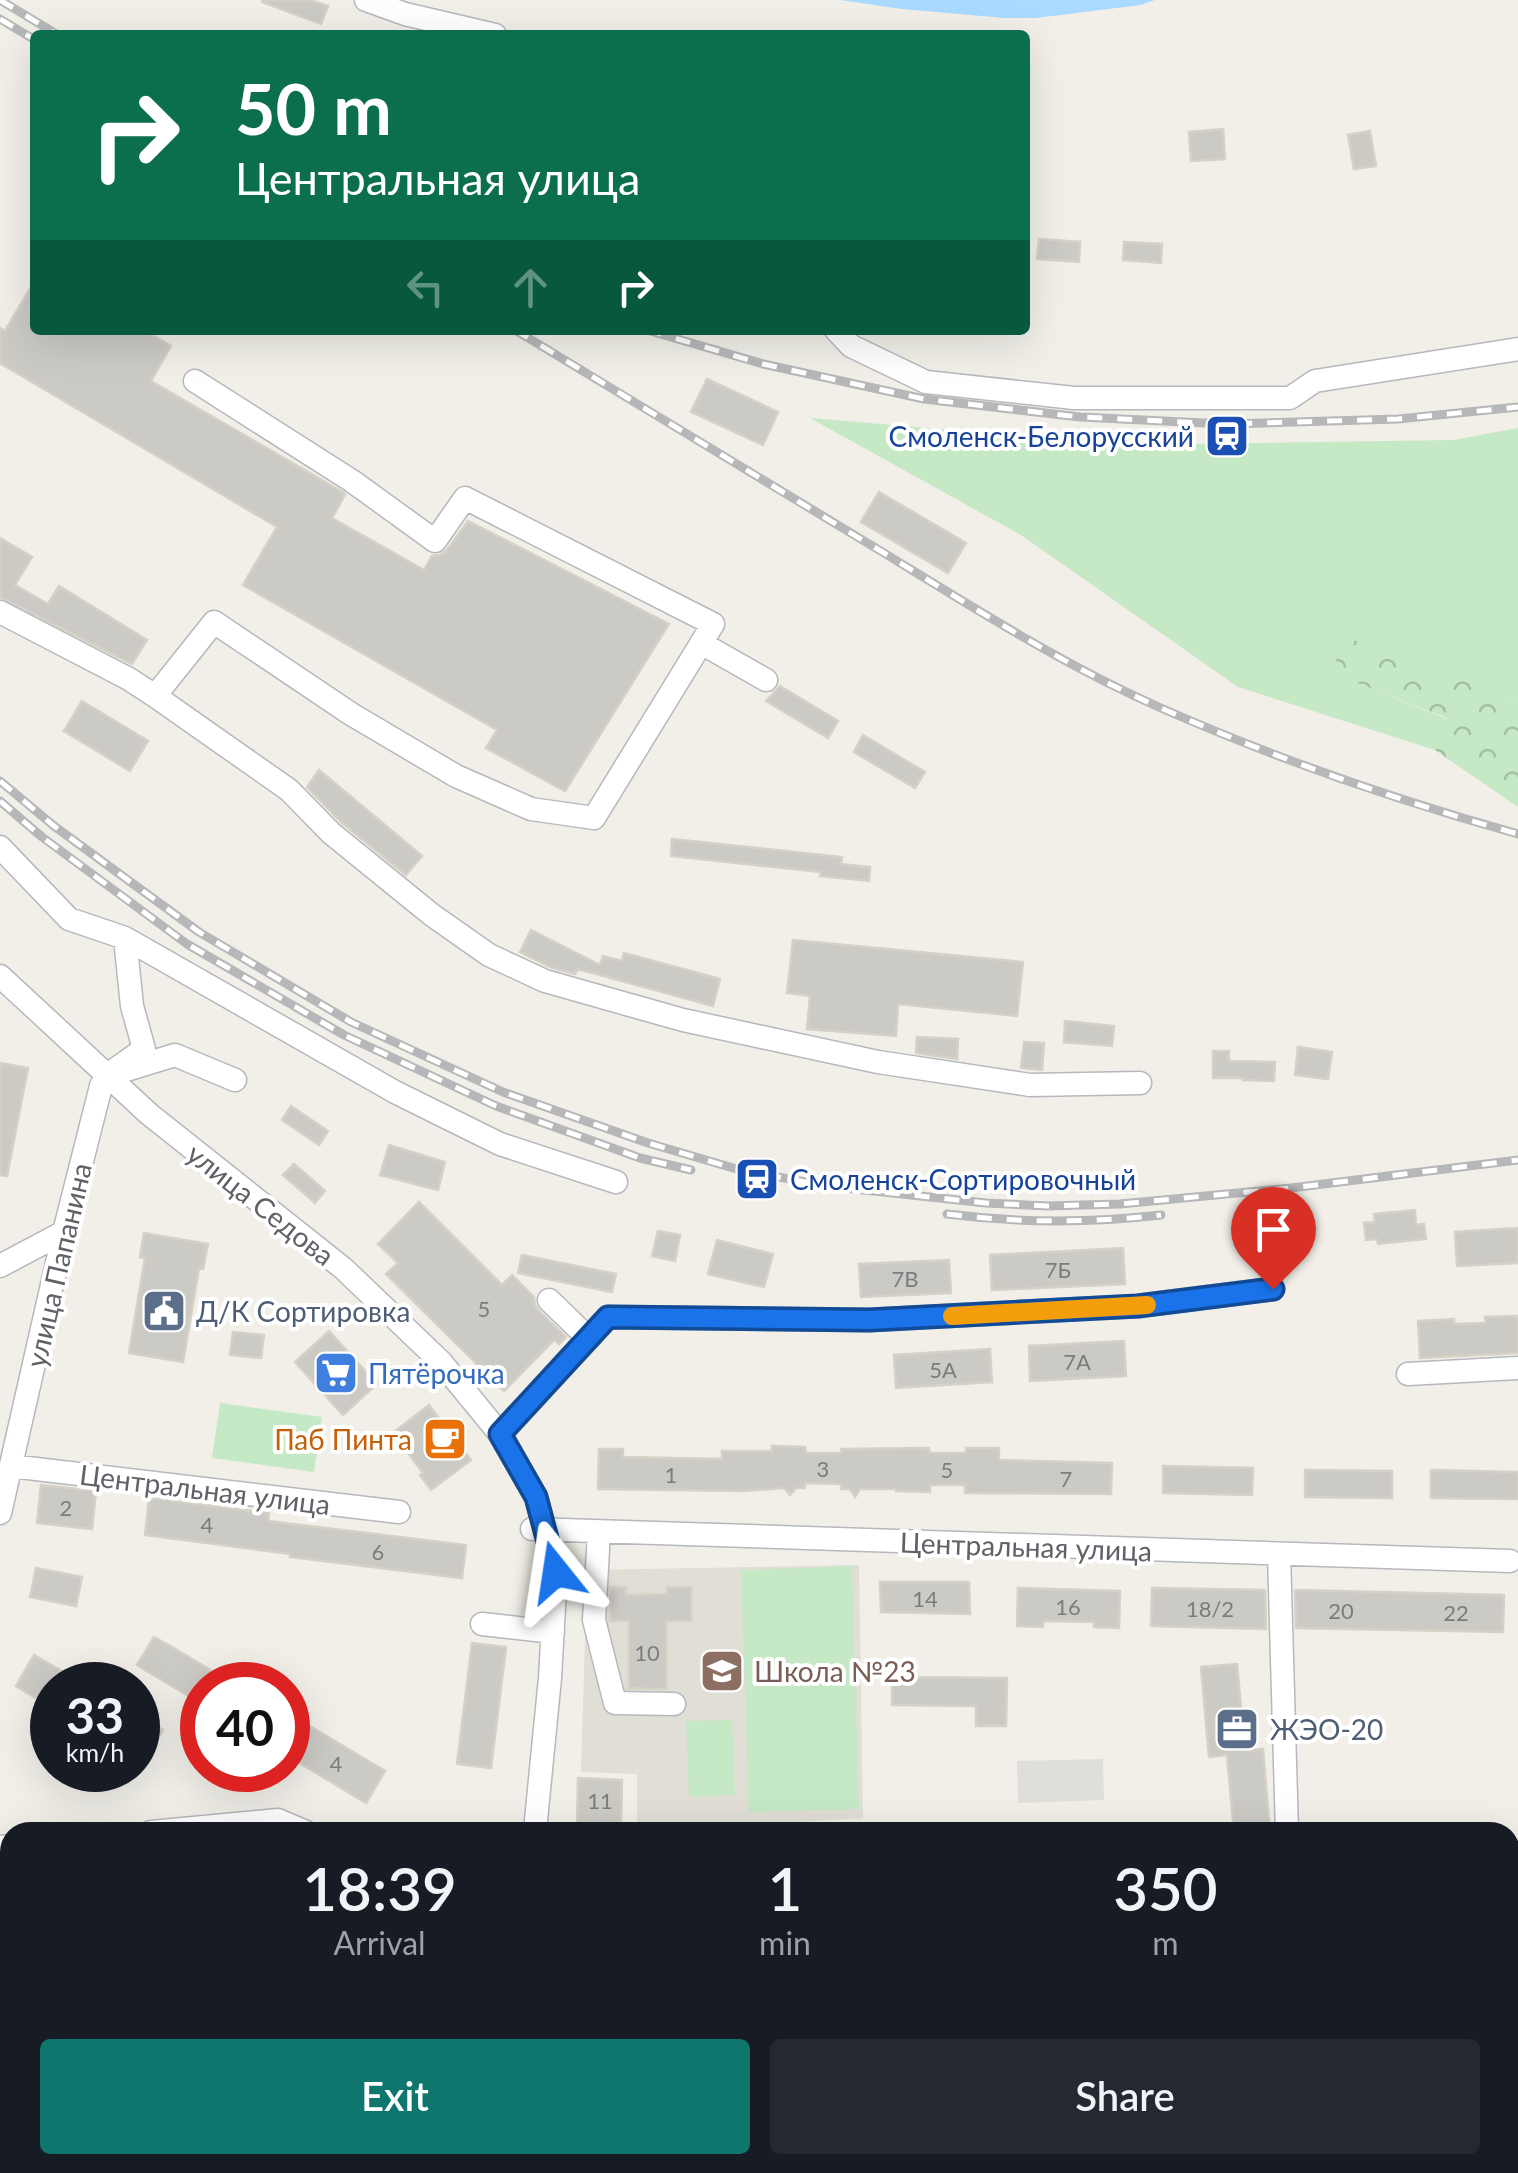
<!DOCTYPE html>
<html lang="en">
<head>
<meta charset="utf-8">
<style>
	:root { --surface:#171b24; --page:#242831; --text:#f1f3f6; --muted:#9ea1a6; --accent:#0f766e }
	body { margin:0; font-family:Lato,sans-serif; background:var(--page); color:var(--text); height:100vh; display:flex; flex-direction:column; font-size:38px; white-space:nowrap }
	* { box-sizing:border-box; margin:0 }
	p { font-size:32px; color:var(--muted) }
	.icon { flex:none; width:55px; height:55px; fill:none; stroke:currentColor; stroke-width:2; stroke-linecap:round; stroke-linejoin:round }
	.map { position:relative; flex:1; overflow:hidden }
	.side { position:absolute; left:0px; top:1822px; width:1520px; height:352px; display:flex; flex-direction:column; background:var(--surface); border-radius:30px 30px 0 0; box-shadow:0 10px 40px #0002 }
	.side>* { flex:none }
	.hud { position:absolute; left:30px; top:30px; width:1000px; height:305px; border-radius:10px; box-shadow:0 10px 40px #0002; background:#0b6e4f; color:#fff; overflow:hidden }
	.speed { position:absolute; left:30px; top:1662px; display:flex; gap:20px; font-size:50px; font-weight:700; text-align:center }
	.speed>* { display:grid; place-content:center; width:130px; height:130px; border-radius:50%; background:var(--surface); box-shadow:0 10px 40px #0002; line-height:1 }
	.speed small { font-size:25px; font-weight:400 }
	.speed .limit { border:15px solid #d22; background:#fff; color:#111 }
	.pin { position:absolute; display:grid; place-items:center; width:85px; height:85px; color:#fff; margin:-102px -42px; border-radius:50% 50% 50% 0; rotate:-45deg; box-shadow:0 0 10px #0007 }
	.pin .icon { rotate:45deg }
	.me { position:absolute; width:110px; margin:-55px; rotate:345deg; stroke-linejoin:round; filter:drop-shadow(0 0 8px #0008) }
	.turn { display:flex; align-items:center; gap:35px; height:210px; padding:0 40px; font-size:45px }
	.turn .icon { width:130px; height:130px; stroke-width:2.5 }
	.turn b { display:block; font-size:70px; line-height:85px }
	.lanes { display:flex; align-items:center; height:95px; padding:0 40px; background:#0003; justify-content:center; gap:50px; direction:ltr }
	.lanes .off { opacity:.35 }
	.eta { display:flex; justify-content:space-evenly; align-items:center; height:170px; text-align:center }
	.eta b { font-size:60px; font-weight:600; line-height:70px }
	.button { display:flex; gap:20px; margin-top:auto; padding:20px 40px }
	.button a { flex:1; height:115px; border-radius:10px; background:var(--accent); color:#fff; font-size:40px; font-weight:600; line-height:115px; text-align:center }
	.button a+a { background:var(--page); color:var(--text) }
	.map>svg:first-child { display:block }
	.industrial { fill:#e0deda }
	.education { fill:#e1ded6 }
	.grass { fill:#c5e8c5 }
	.forest { fill:url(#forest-crowns) }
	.water { fill:#aadaff }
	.building { fill:#cccac5; stroke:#d6d1c6; stroke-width:2.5 }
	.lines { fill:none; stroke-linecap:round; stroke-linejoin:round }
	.minor-casing { stroke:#b5b8bc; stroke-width:25 }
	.minor { stroke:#fff; stroke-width:22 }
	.rail-casing { stroke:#b6b7b8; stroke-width:9 }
	.rail { stroke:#fff; stroke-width:5; stroke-dasharray:15; stroke-linecap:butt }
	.route-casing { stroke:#114b97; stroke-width:25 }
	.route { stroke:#1a73e8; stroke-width:18 }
	.slow { stroke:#f59e0b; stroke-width:18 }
	.labels { text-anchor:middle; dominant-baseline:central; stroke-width:8; stroke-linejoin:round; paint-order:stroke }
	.number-label { font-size:22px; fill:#7a7d7f }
	.transit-label { font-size:28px; fill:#164399; stroke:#fff; text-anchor:end }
	.street-label { font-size:28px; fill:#5f6368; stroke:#fff }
	.service-label { font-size:28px; fill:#4e5e75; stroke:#fff; text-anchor:start }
	.shop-label { font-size:28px; fill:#366cbe; stroke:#fff; text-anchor:start }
	.food-label { font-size:28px; fill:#c56008; stroke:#fff; text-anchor:end }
	.education-label { font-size:28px; fill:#785e54; stroke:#fff; text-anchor:start }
</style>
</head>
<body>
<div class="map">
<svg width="1518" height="2173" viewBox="0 0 1518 2173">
	<defs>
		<pattern id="forest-crowns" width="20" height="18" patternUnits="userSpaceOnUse" patternTransform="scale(2.5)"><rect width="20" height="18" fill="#c5e8c5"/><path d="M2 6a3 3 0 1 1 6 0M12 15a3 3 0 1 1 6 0" fill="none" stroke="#a3c0a4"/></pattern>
	</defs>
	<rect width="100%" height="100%" fill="#f1efe8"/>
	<path class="industrial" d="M1103,1759L1104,1800L1018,1803L1017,1761Z"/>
	<path class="education" d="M859,1565L863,1818L637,1832V1774L581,1772L587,1570Z"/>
	<path class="grass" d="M810,418L1126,445L1454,440L1518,428V701L1340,636L1335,674L1447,719L1435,750L1238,687L1021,535Z
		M220,1403L322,1417L314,1472L212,1458Z
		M852,1566L859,1809L749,1812L741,1570Z
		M732,1720L735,1795L689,1797L686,1721Z"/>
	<path class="forest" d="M1340,635L1518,701V807L1435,750L1447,718L1334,674Z"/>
	<path class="water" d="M840,0H1155L1140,5L1036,18H1005L902,9Z"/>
	<path class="building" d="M262,0H310L328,6L321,24L262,2Z
		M1223,129L1225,159L1191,161L1189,132Z
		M1370,131L1376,166L1354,169L1348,135Z
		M1039,239L1080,242L1079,262L1037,259Z
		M1124,242L1162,244L1161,263L1123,260Z
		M35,280V330H143L171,346L151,381L344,493L345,495L332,518L424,570L432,556L440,555L447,550L468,521L669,624L565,791L486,748L497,730L243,585L277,527L0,363V328L5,331Z
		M707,379L778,412L763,445L691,412Z
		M879,492L966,543L948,573L861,522Z
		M0,538L32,557L15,585L48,604L59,586L147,640L132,664L0,597Z
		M780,686L838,721L828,738L766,701Z
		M82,701L148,741L130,771L64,731Z
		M863,735L925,772L915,788L854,752Z
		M319,770L422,856L406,875L341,822L307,787Z
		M672,839L842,857L841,864L870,867L869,881L820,876L821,872L671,856Z
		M531,930L600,965L603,956L622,961L624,953L720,979L713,1006L578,969L575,974L550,967L520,952Z
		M793,940L1023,962L1017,1016L898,1004L896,1036L807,1029L810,996L787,993Z
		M1065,1021L1114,1026L1112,1046L1064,1042Z
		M917,1037L958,1039L957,1059L916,1053Z
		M1024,1042L1044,1043L1042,1070L1021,1068Z
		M1298,1047L1332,1052L1328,1079L1295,1075Z
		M1213,1051H1229V1061L1275,1062L1274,1081L1243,1080V1078H1213Z
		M0,1063L28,1068L7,1176L0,1175Z
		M291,1106L328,1131L319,1145L282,1120Z
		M389,1145L445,1162L438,1190L380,1175Z
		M294,1164L325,1191L315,1203L283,1175Z
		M419,1202L502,1285L512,1275L534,1297L535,1305L539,1311L566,1337L559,1344L554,1340L504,1391L386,1274L398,1263L378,1244Z
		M1415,1210L1416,1225L1424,1224L1426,1239L1378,1244L1377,1239L1366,1240L1364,1223L1375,1222L1374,1214Z
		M1518,1228V1263L1457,1266L1455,1232Z
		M658,1231L680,1235L675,1261L652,1256Z
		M144,1233L208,1244L203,1269L199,1268L183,1362L129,1353L145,1258L140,1257Z
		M717,1240L773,1254L764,1287L708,1274Z
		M1123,1248L1125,1284L992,1290L990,1255Z
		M522,1255L616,1274L612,1292L518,1273Z
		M949,1260L951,1293L861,1297L859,1264Z
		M1518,1316V1353L1420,1358L1418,1321L1454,1319V1324L1486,1323L1485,1317Z
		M329,1331L377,1384L343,1415L295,1362Z
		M233,1332L264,1335L261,1358L230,1355Z
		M1124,1341L1126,1376L1030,1381L1029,1346Z
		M990,1349L992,1382L896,1388L894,1355Z
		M429,1405L471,1460L431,1490L420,1475L423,1473L393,1433Z
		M772,1446L805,1447L806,1453H841V1449L929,1448V1453H966V1448H999V1460L1112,1463L1111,1494L965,1493V1485H930V1492L896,1491V1489H860L855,1497L850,1489H841V1484L805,1483V1488H796L790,1495L784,1488L744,1491L598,1489L599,1449H623V1457L722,1459V1451H772Z
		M1163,1466L1253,1468L1252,1495L1163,1493Z
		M1305,1470L1392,1471V1498L1305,1497Z
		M1431,1470L1518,1472V1499L1431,1498Z
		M41,1485L96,1491L92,1529L37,1523Z
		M149,1498L269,1513L268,1521L466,1545L462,1578L290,1557V1554L145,1535Z
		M36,1568L82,1577L76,1606L30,1597Z
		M880,1582H969L970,1614L881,1612Z
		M611,1587H626V1595L667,1594V1587H691V1621H666V1689L629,1688V1621H610Z
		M1018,1588L1120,1591L1119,1628L1094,1627V1622L1043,1621V1627L1017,1626Z
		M1152,1588L1265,1590L1266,1629L1151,1626Z
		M1295,1590L1504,1595L1503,1632L1296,1628Z
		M154,1637L174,1648L235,1685H202V1704L137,1665Z
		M472,1643L506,1647L491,1768L457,1764Z
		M34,1655L86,1685H52V1708L16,1686Z
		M1237,1664L1245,1751L1263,1749L1270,1832H1234L1227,1755L1209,1757L1201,1667Z
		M892,1677L1007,1678L1006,1726H976V1706L892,1705Z
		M288,1713L385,1771L366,1803L288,1756Z
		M138,1715L163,1730L138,1773Z
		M578,1778L622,1780L621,1832H577Z"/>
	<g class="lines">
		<defs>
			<path id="minor" d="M366,0L405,14L495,35
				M836,330L851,346L926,382L1074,398H1290L1315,381L1518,349
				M0,612L129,679L155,696L289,790L331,833L432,915L489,955L545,981L683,1020L878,1062L1030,1085L1140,1083
				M701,643L766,680
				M155,696L214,622L351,714L456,776L531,809L594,818L713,624L465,498L435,541L352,481L195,381
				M0,847L69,919L125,938L395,1092L500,1144L616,1182
				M0,976L149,1114L344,1269L441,1362L500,1434L536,1497L556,1572L550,1678L536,1820L537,1832
				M123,1071L175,1055L235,1080
				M106,1076L144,1049L132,1006L125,938
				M0,1266L64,1232
				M549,1300L588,1338
				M1408,1374L1518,1368
				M500,1434L608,1317L869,1320L1138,1306L1273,1289
				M11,1466L399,1512
				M0,1513L64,1232L101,1086L106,1076
				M532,1529L1510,1561
				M599,1532L594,1620L615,1703L674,1704
				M1279,1554L1287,1832
				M482,1624L553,1632
				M151,1832L278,1820L306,1832
				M0,1847L10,1846
				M1510,2038L1518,2037
				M689,2165L693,2173
				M1019,2165L1023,2173
				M1349,2165L1354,2173
				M463,2173L465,2165"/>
		</defs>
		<use href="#minor" class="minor-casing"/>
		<use href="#minor" class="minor"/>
		<defs>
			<path id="rail" d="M0,0L58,35
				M0,19L35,40
				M515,330C638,404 761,479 884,553C974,608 1065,666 1161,708C1277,759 1396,800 1518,834
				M647,330L763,364L924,399L1080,417L1226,424L1398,419L1518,407
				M0,781L54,826L199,932L351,1022L503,1092L648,1143L740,1170L827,1186L986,1203L1047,1206L1120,1204L1291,1188L1518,1160
				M0,801L42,837L187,944L344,1035L496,1106L640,1158L691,1170
				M947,1214C1018,1223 1090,1223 1161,1215"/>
		</defs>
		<use href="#rail" class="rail-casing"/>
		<use href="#rail" class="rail"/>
	</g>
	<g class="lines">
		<defs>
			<path id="route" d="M556,1572L536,1497L500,1434L608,1317L869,1320L1138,1306L1273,1289"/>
		</defs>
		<use href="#route" class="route-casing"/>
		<use href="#route" class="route"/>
		<path class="slow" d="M952,1316L1147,1305"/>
	</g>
	<defs>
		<symbol id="station-square" viewBox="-11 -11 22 22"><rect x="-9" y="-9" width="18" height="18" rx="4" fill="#1a4fb4" stroke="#fff"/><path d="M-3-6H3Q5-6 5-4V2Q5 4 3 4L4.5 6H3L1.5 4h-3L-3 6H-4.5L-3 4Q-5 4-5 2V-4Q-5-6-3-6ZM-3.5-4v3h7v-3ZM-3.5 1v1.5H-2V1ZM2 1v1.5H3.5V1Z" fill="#fff"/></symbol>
		<symbol id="civic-square" viewBox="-11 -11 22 22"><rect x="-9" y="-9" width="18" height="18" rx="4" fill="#5c6f8a" stroke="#fff"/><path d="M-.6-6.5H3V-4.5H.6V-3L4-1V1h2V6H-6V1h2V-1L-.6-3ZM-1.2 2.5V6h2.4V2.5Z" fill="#fff"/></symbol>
		<symbol id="supermarket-square" viewBox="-11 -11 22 22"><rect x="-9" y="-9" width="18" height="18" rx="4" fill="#3f7fe0" stroke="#fff"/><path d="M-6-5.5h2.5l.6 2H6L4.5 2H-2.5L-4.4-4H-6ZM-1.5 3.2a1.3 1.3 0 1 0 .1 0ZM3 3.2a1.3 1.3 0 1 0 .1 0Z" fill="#fff"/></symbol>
		<symbol id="cafe-square" viewBox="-11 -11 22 22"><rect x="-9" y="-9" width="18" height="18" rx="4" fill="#e8710a" stroke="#fff"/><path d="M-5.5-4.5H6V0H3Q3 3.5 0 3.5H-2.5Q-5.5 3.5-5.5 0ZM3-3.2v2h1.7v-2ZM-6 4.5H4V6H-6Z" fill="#fff"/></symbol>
		<symbol id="school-square" viewBox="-11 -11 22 22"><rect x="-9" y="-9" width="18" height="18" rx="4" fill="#8d6e63" stroke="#fff"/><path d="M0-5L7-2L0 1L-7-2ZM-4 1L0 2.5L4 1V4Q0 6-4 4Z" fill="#fff"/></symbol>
		<symbol id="office-square" viewBox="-11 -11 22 22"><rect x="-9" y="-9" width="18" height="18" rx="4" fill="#5c6f8a" stroke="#fff"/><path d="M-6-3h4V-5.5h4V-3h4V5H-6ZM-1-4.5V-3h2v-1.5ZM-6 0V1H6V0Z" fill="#fff"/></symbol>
	</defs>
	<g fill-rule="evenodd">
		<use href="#station-square" x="1202" y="411" width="50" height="50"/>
		<use href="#station-square" x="732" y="1154" width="50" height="50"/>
		<use href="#civic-square" x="139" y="1286" width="50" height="50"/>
		<use href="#supermarket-square" x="311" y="1348" width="50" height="50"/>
		<use href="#cafe-square" x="420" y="1414" width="50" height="50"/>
		<use href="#school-square" x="697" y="1646" width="50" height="50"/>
		<use href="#office-square" x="1212" y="1704" width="50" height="50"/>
	</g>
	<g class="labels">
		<g class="number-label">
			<text x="1058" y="1269">7Б</text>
			<text x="905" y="1278">7В</text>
			<text x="484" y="1308">5</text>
			<text x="1077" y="1361">7А</text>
			<text x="943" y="1369">5А</text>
			<text x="823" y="1468">3</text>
			<text x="947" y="1469">5</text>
			<text x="671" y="1474">1</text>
			<text x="1066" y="1478">7</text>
			<text x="66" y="1507">2</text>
			<text x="207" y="1524">4</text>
			<text x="378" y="1551">6</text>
			<text x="925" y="1598">14</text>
			<text x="1068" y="1606">16</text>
			<text x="1210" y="1608">18/2</text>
			<text x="1341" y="1610">20</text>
			<text x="1456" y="1612">22</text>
			<text x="647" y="1652">10</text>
			<text x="336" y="1763">4</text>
			<text x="600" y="1800">11</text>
		</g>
		<g class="transit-label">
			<text x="1194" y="436">Смоленск-Белорусский</text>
			<text x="790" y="1179" text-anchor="start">Смоленск-Сортировочный</text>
		</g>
		<g class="street-label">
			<text transform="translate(261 1204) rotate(38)">улица Седова</text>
			<text transform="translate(58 1265) rotate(-77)">улица Папанина</text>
			<text transform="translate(205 1489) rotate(7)">Центральная улица</text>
			<text transform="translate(1026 1546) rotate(2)">Центральная улица</text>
		</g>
		<g class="service-label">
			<text x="196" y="1311">Д/К Сортировка</text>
			<text x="1270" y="1729">ЖЭО-20</text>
		</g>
		<g class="shop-label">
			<text x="368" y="1373">Пятёрочка</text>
		</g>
		<g class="food-label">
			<text x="412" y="1439">Паб Пинта</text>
		</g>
		<g class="education-label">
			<text x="754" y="1671">Школа №23</text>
		</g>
	</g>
</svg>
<div class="speed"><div>33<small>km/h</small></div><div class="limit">40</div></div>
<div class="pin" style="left:1273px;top:1289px;background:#d93025"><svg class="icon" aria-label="arrive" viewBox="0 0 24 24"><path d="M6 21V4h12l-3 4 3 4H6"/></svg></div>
<svg class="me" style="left:556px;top:1572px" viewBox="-20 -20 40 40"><path d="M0-17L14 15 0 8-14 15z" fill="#1a73e8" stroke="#fff" stroke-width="4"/></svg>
<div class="hud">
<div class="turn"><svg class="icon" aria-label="right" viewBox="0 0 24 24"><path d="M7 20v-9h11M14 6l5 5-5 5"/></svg><div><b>50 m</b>Центральная улица</div></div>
<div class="lanes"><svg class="icon off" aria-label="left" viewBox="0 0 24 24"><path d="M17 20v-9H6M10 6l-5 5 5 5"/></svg><svg class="icon off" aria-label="ahead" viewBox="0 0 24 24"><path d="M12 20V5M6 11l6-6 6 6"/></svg><svg class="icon" aria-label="right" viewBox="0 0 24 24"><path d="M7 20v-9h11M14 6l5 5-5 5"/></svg></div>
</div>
<section class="side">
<div class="eta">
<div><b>18:39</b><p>Arrival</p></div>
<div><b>1</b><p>min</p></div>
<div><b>350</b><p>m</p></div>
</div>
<div class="button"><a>Exit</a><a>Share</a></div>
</section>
</div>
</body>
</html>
